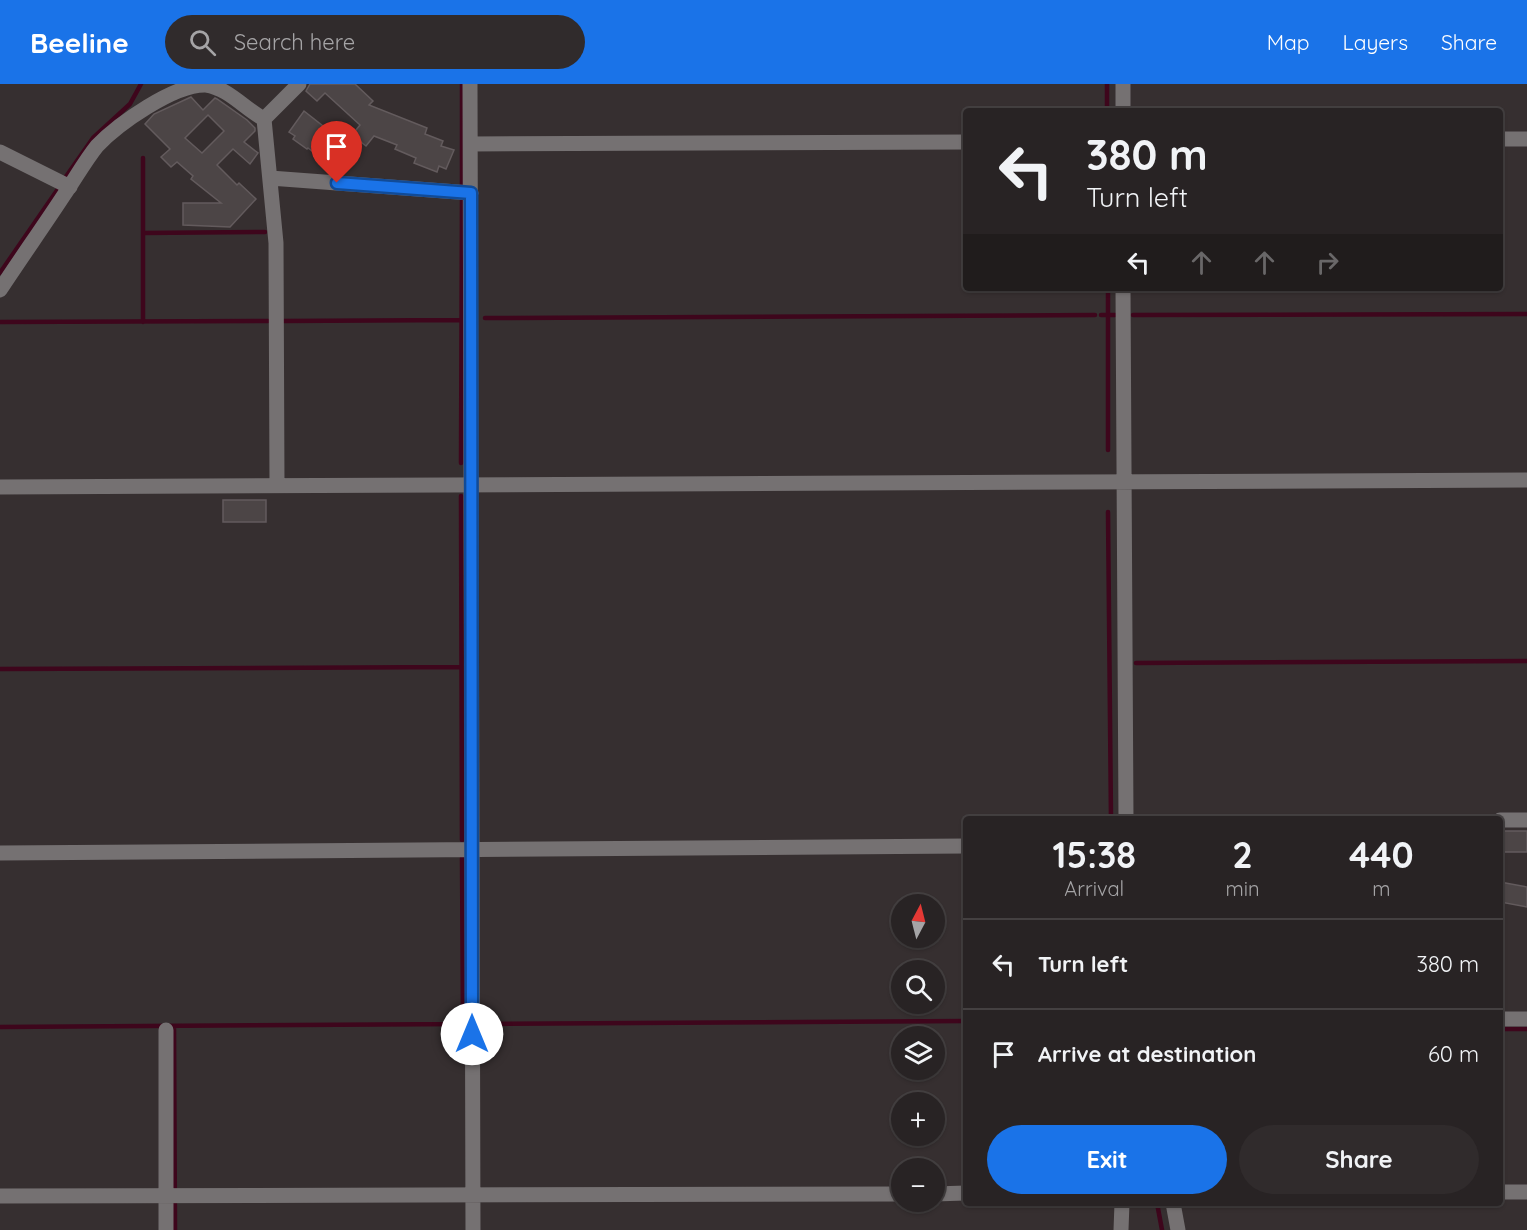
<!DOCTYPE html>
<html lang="en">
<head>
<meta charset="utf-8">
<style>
	:root { --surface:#282324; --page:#302b2c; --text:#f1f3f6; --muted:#a5a4a6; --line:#444041; --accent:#1a73e8 }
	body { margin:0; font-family:Quicksand,sans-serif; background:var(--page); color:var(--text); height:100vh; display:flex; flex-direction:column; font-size:22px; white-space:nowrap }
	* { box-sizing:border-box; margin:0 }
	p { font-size:20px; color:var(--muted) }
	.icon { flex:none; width:33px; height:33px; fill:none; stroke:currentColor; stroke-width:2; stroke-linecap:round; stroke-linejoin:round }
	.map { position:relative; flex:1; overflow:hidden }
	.side { position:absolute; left:963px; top:732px; width:540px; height:390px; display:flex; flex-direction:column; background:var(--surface); border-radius:6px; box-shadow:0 2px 4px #0004,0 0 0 2px var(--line) }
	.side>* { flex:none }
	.hud { position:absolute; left:963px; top:24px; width:540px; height:183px; border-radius:6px; box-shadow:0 2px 4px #0004,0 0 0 2px var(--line); background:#282324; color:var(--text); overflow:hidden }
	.needle { width:39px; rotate:7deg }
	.tools { position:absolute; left:891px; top:810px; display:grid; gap:12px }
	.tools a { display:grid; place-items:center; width:54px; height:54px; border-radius:50%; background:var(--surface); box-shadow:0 2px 4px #0004,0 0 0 2px var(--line); font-size:30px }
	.pin { position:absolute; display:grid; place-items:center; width:51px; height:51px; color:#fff; margin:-62px -26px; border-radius:50% 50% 50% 0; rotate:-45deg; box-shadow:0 0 6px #0007 }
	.pin .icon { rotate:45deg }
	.me { position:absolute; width:66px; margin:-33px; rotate:0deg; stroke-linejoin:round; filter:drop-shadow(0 0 4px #0008) }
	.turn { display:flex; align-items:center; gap:21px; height:126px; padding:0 24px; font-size:27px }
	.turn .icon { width:78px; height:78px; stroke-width:2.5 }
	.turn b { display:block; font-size:42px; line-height:51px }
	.lanes { display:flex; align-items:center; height:57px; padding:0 24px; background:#0003; justify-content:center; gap:30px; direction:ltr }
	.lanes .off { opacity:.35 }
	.eta { display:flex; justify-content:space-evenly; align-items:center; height:102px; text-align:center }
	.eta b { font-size:36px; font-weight:800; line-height:42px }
	.primary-button { display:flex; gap:12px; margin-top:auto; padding:12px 24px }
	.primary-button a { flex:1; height:69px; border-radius:36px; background:var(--accent); color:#fff; font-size:24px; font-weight:800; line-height:69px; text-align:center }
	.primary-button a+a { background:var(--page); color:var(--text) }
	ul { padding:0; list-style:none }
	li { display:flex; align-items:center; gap:18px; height:90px; padding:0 24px; border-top:2px solid var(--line) }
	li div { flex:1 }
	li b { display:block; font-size:22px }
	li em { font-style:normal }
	header { display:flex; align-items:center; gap:36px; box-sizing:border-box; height:84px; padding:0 30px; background:var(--accent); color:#fff }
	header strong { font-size:28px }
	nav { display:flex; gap:33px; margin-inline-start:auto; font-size:21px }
	.search { width:420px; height:54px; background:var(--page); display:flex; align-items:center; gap:15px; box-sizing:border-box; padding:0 21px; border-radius:33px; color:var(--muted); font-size:22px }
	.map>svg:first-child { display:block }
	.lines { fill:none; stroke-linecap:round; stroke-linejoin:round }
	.stream { stroke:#3e061c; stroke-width:4.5 }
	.building { fill:#4c4546; stroke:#635b5d; stroke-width:1.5; fill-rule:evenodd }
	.minor { stroke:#757172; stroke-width:15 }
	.route-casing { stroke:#114b97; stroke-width:15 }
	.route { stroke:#1a73e8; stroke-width:10 }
</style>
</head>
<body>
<header>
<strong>Beeline</strong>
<div class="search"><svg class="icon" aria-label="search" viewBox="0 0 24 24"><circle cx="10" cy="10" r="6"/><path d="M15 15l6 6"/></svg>Search here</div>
<nav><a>Map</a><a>Layers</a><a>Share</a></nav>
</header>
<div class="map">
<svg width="1527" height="1146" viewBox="0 0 1527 1146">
	<rect width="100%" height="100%" fill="#362f30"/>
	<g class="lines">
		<path class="stream" d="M1107,0V27
			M143,74V238
			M65,94L93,54L130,20L141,0
			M462,103V0
			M143,149L265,148
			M0,189L58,105
			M1108,204V366
			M1101,231H1115
			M1133,231L1527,230
			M485,234L1095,231
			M283,237L461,236
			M0,238L268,237
			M461,379L462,116
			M461,412L462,756
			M1108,428L1111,735
			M1136,579L1527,577
			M0,585L461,583
			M462,774L463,940
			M488,940L966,937
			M174,942L175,1146
			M0,943L463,940
			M1500,945H1527
			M1157,1119L1162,1146"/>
	</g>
	<path class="building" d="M310,0H355L373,17L369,21L427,44L425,50L443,57L441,62L454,66L446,85L439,82L437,88L414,79L416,74L395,65L397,61L374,52L366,62L352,51L360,41L325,9L317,17L306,7Z
		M191,13L203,26L215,14L217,15L247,36L255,44V47L244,58L258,69L250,80L233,65L217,81L237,101L239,99L256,115L230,143L183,141V119H221L191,95L193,92L177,78L171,83L161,73L170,65L145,40L154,30ZM208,31L224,47L202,69L185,54Z
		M304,27L328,46L312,67L308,64L307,65L293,55L295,52L289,48Z
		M223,416H266V438H223Z
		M1500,747H1527V768H1500Z
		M1500,798L1527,803V823L1500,818Z"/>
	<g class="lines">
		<path class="minor" d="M470,0L473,1146
			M1123,0V27
			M1500,55H1527
			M471,60L966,58
			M0,68L70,103
			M270,94L471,109
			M1123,204L1126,735
			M0,206C21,174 43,143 64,111C75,95 85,77 97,62C118,40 174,0 206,1C228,4 245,25 264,35
			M277,401L276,159L264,35L299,0
			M0,403L1527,396
			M1500,736H1527
			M0,769L966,762
			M1500,935H1527
			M166,946V1146
			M1500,1108H1527
			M934,1110L966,1109
			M0,1112L902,1110
			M1173,1119L1178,1146
			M1121,1146L1122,1119"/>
	</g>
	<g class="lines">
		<defs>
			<path id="route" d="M337,99L471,109L472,950"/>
		</defs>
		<use href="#route" class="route-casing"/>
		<use href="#route" class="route"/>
	</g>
</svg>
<div class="tools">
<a><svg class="needle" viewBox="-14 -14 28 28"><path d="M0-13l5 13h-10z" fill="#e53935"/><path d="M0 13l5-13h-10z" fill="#a5a4a6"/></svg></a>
<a><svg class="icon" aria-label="search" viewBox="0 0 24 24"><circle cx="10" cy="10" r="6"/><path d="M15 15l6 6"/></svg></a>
<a><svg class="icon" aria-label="layers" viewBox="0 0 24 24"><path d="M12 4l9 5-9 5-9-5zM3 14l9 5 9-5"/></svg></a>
<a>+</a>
<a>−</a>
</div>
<div class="pin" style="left:337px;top:99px;background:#d93025"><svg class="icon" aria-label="arrive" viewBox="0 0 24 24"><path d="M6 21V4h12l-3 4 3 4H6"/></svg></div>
<svg class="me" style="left:472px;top:950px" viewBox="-20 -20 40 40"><circle r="19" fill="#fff"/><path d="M0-13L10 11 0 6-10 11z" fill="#1a73e8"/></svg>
<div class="hud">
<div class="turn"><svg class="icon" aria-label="left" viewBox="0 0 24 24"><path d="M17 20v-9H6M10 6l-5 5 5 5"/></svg><div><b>380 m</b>Turn left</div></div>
<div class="lanes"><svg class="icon" aria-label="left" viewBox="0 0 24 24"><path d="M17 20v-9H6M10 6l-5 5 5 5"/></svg><svg class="icon off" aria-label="ahead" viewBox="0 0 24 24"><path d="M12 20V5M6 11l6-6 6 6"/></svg><svg class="icon off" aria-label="ahead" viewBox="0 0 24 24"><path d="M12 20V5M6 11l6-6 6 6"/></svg><svg class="icon off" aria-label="right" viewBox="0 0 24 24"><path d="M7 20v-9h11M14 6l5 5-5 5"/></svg></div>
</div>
<section class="side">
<div class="eta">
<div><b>15:38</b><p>Arrival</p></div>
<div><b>2</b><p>min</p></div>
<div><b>440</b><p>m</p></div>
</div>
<ul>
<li><svg class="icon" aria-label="left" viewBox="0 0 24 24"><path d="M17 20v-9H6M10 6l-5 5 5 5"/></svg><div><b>Turn left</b></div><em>380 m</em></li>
<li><svg class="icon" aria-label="arrive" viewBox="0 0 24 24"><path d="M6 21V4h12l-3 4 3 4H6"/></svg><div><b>Arrive at destination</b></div><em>60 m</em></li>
</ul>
<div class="primary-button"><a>Exit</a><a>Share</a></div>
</section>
</div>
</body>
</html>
